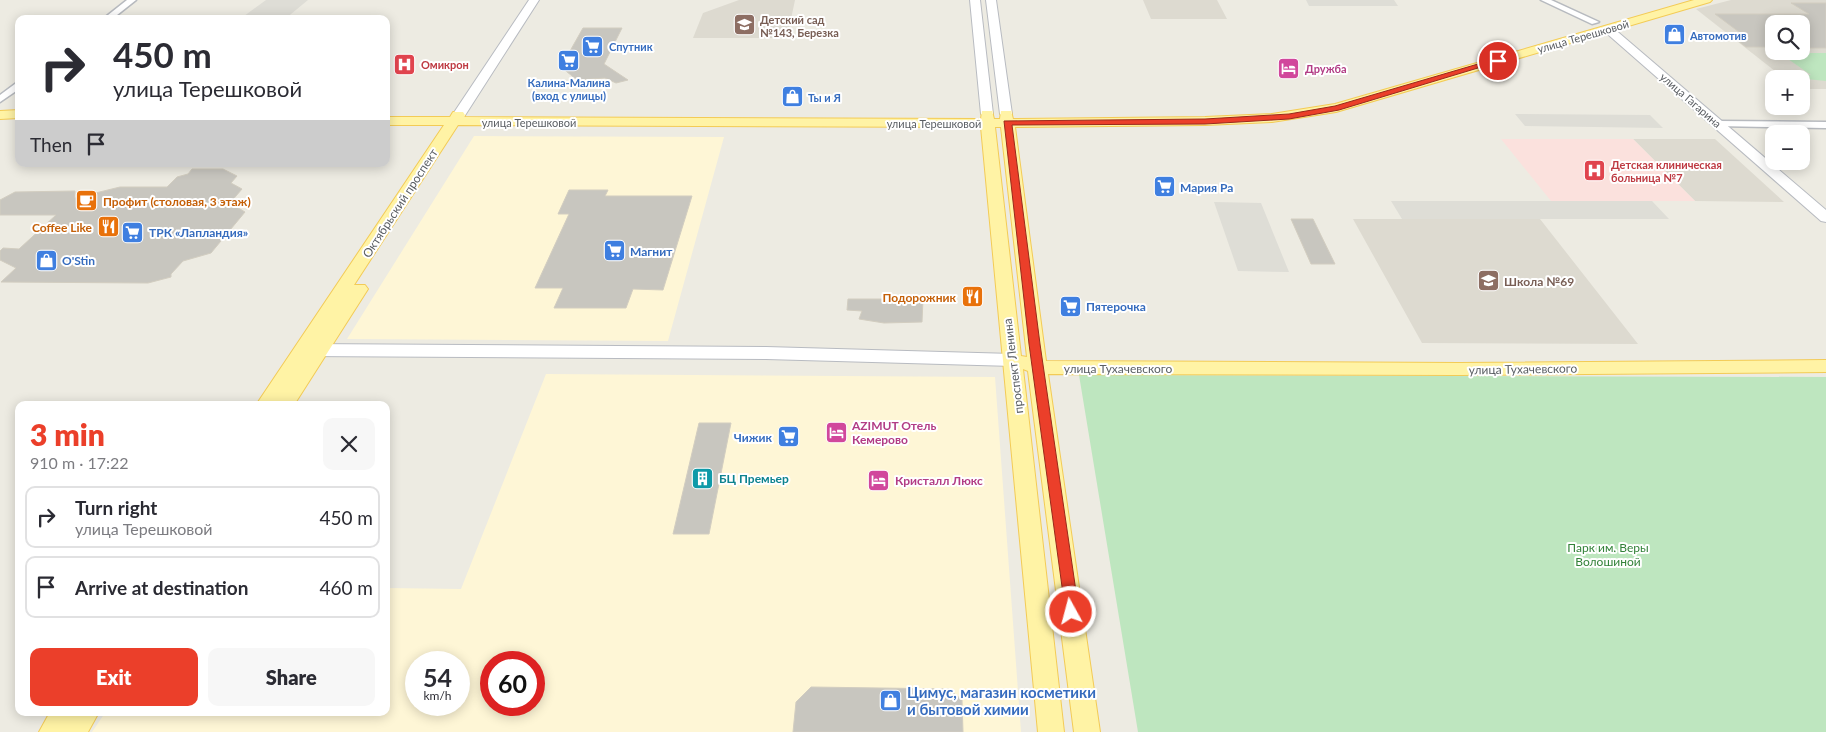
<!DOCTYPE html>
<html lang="en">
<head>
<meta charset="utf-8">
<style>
	:root { --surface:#fff; --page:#f7f7f7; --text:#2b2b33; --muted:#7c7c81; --line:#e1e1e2; --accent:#eb3f2a }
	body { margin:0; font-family:Lato,sans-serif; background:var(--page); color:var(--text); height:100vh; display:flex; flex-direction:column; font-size:19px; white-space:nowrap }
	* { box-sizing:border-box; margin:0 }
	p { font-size:16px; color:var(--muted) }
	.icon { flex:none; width:28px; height:28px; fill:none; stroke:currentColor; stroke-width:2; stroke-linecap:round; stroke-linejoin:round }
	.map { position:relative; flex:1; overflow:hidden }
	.details { position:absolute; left:15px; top:401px; width:375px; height:315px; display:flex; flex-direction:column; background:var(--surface); border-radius:10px; box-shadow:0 2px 12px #0003 }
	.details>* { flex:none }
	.guide { position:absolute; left:15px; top:15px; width:375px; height:152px; border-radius:10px; box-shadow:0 2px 12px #0003; background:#fff; color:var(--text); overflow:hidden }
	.controls { position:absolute; left:1765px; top:15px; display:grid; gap:10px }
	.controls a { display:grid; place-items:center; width:45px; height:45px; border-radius:10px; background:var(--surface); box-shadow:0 2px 12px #0003; font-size:25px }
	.speed { position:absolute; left:405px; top:651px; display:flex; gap:10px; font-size:25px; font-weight:700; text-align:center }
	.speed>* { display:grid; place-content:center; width:65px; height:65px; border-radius:50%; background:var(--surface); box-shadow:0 2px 12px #0003; line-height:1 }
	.speed small { font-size:12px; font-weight:400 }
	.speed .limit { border:8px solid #d22; background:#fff; color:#111 }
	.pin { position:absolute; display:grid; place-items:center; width:42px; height:42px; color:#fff; margin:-21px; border:2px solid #fff; border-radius:50%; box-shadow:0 1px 5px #0007 }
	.me { position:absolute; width:55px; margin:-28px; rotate:353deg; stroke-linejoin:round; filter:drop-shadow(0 0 4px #0008) }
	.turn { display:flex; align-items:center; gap:18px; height:105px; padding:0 15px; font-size:22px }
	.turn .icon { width:65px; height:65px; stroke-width:2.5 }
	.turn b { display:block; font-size:35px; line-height:42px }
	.then { display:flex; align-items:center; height:48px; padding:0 15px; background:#0003; gap:10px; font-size:19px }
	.round { display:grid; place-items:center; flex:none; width:52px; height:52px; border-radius:10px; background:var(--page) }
	.overview { display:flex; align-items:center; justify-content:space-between; height:85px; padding:0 15px }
	h1 { font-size:30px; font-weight:800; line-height:38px; color:var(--accent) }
	.cta { display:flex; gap:10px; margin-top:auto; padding:10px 15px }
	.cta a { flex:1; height:58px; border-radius:10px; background:var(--accent); color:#fff; font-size:20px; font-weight:800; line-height:58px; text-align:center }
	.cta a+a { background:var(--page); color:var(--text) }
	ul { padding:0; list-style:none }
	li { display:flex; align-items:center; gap:15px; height:62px; margin:0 10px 8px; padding:0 5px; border:2px solid var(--line); border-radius:10px }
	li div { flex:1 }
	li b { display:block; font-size:19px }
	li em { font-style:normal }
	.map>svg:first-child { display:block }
	.commercial { fill:#fef6d6; fill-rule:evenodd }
	.industrial { fill:#deddd6 }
	.education { fill:#dddad0; fill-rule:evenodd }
	.medical { fill:#fbe1dd }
	.green { fill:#bee6bf }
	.building { fill:#c8c6bf; stroke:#d2cdc0 }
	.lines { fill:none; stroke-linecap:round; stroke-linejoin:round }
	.street-casing { stroke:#b7babf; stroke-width:3 }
	.secondary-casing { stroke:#b8bbc1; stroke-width:2 }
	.primary-casing { stroke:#f3cb56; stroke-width:2 }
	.street { fill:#fff; fill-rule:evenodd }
	.secondary { fill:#fff; fill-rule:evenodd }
	.primary { fill:#fff3a5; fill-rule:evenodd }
	.route { fill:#eb3f2a; stroke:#99291b }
	.labels { text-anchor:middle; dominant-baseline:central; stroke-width:4; stroke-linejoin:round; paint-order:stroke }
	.far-education-label { font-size:11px; font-weight:bold; fill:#785e54; stroke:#fff; text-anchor:start }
	.far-shop-label { font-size:11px; font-weight:bold; fill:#366cbe; stroke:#fff; text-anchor:start }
	.far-street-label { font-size:11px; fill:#5a5e63; stroke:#fff }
	.far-health-label { font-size:11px; font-weight:bold; fill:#be3a42; stroke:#fff; text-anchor:start }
	.far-hotel-label { font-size:11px; font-weight:bold; fill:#b23c85; stroke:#fff; text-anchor:start }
	.shop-label { font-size:12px; font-weight:bold; fill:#366cbe; stroke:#fff; text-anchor:start }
	.food-label { font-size:12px; font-weight:bold; fill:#c56008; stroke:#fff; text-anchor:end }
	.street-label { font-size:12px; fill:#5a5e63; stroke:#fff }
	.education-label { font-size:12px; font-weight:bold; fill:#785e54; stroke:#fff; text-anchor:start }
	.hotel-label { font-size:12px; font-weight:bold; fill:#b23c85; stroke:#fff; text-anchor:start }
	.culture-label { font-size:12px; font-weight:bold; fill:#0d838f; stroke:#fff; text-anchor:start }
	.park-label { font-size:12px; fill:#338239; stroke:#fff }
	.near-shop-label { font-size:15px; font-weight:bold; fill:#366cbe; stroke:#fff; text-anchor:start }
</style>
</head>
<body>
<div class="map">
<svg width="1826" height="732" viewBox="0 0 1826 732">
	<rect width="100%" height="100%" fill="#edebe2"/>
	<path class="commercial" d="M474,136L724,137L668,341L347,339Z
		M546,374L995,377L1021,732H92L105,713L386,712V588L461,589ZM416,662H459V705H416ZM491,662H534V705H491Z"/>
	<path class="industrial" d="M266,0H308L285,19H240Z
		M1306,0H1394L1398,6H1309Z
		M1515,114L1650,115L1663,128L1525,126Z
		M1391,201H1652L1669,219H1402Z
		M1214,202L1261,203L1289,272L1238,271Z"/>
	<path class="education" d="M739,0H795L787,38H693L703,13Z
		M1143,0H1217L1227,19H1151Z
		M1731,0H1826V89H1801V79H1785L1696,9ZM1774,24H1801V51H1774Z
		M1633,139H1715L1784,202L1695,201Z
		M1353,219H1540L1638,344L1422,343Z"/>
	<path class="medical" d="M1501,139H1633L1695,201H1551Z"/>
	<path class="green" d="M1774,53H1826V81L1806,79L1797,75H1811L1788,59L1773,58L1772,55Z
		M1079,375L1826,377V732H1138Z"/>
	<path class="building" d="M1791,3H1826V48H1801V24H1774V47H1746L1733,37L1747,38L1715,14H1809Z
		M583,28H622L604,64L628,80L616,83L605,78L577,80L561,67Z
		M192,169H223L237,176L231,183L242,189L230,203L245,212L211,253L183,261L171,274V277L148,283L1,282L16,268L0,260V251L3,248L19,249L56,215H0V200L15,192L75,191V198L120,187H167L177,177L188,174Z
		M569,190H608L605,196H692L663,290L633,289L626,308H554L563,288H535L569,214H558Z
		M1291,219H1313L1335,264H1311Z
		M848,299H923L922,322L884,323L859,319L862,311L847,310Z
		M699,423H731L709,534H673Z
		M811,687L949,689L962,700L963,732H793L796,702Z"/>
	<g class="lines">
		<defs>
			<path id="street" d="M127,0H136L112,19H103Z
				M1541,0H1551L1599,22L1592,24Z
				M19,81V89L0,102V95Z
				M1719,121L1826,122V128L1716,126V122Z"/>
			<path id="secondary" d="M529,0H539L464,117H454L453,114Z
				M970,0H980L993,114L987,118L981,114Z
				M986,0H996L1012,114L1006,118L1000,114Z
				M1608,26L1612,27L1826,210V222L1821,221L1604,31L1602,29Z
				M305,344L766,347L1013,354L1019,356L1022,360L1019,364L1013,366L766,359L305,356L299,354L296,350L299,346Z"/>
			<path id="primary" d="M1694,0H1712L1710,2L1336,112L1272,122L1205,125L1015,127L1046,361L1459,363L1826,360V372L1459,375L1048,374L1100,732H1074L1028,371L1023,369L1064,732H1038L981,127L458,125L354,285H365L368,289L294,405H256L444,125H386V117H450L453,112H463L465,115L464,117L981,119L982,111H992L994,119H1000L1001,111H1011L1013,119L1205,117L1272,114L1335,104ZM995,127H1001L1027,357L1021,356Z
				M19,110V118L0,119V111Z
				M50,712H99L88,732H39Z"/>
		</defs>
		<use href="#street" class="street-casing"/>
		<use href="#secondary" class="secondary-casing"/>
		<use href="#primary" class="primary-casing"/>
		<use href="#street" class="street"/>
		<use href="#secondary" class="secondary"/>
		<use href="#primary" class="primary"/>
	</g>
	<path class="route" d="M1495,59L1501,61L1339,110L1289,119L1205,124L1012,125L1040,344L1079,612L1076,616L1071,618L1066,616L1029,344L1004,121L1205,119L1289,114L1335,106Z"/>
	<defs>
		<symbol id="school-square" viewBox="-11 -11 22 22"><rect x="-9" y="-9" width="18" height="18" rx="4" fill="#8d6e63" stroke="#fff"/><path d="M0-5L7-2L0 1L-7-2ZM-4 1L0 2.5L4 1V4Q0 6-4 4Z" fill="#fff"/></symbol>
		<symbol id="shop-square" viewBox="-11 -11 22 22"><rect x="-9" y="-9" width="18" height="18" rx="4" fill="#3f7fe0" stroke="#fff"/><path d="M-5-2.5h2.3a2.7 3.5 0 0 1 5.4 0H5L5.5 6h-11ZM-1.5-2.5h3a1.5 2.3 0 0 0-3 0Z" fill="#fff"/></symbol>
		<symbol id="supermarket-square" viewBox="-11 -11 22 22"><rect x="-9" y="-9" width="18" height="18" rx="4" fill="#3f7fe0" stroke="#fff"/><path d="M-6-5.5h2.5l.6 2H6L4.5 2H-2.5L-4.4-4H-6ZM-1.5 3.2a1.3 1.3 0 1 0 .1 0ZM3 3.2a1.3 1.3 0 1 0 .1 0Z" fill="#fff"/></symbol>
		<symbol id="hospital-square" viewBox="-11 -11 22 22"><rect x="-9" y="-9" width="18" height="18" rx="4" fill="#e0444e" stroke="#fff"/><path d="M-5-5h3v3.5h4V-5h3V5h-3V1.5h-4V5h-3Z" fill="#fff"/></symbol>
		<symbol id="hotel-square" viewBox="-11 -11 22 22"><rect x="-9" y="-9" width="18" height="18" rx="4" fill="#d1479c" stroke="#fff"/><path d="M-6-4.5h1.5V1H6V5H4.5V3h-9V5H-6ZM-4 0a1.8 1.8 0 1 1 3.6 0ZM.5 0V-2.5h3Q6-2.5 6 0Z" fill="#fff"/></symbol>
		<symbol id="cafe-square" viewBox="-11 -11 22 22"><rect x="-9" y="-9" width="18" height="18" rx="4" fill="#e8710a" stroke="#fff"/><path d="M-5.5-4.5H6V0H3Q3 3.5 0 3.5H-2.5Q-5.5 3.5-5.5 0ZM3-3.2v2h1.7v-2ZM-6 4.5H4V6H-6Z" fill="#fff"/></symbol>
		<symbol id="restaurant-square" viewBox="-11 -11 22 22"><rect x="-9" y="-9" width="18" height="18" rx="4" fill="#e8710a" stroke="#fff"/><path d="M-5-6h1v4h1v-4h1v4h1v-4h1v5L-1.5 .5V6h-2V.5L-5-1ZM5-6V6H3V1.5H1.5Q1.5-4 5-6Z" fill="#fff"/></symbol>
		<symbol id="building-square" viewBox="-11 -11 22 22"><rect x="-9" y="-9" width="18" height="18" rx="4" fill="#0f9aa8" stroke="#fff"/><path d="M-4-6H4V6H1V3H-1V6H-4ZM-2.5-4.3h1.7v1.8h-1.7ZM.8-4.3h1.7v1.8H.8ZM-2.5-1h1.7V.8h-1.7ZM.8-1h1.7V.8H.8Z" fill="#fff"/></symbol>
	</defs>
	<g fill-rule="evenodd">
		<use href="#school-square" x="732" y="12" width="25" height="25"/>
		<use href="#shop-square" x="1662" y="22" width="25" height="25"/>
		<use href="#supermarket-square" x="580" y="34" width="25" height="25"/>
		<use href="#supermarket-square" x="556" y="48" width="25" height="25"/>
		<use href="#hospital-square" x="392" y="52" width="25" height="25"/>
		<use href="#hotel-square" x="1276" y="56" width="25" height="25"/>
		<use href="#shop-square" x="780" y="84" width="25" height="25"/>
		<use href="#hospital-square" x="1582" y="158" width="25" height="25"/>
		<use href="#supermarket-square" x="1152" y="174" width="25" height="25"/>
		<use href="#cafe-square" x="74" y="188" width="25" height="25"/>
		<use href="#restaurant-square" x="96" y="214" width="25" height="25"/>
		<use href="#supermarket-square" x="120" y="220" width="25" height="25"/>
		<use href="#supermarket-square" x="602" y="238" width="25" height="25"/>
		<use href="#shop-square" x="34" y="248" width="25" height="25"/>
		<use href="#school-square" x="1476" y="268" width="25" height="25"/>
		<use href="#restaurant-square" x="960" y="284" width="25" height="25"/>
		<use href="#supermarket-square" x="1058" y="294" width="25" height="25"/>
		<use href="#hotel-square" x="824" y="420" width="25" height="25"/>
		<use href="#supermarket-square" x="776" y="424" width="25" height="25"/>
		<use href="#building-square" x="690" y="466" width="25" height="25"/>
		<use href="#hotel-square" x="866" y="468" width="25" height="25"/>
		<use href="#shop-square" x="878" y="688" width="25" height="25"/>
	</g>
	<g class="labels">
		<g class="far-education-label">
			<text x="760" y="19">Детский сад<tspan x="760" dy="13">№143, Березка</tspan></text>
		</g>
		<g class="far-shop-label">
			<text x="1690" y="35">Автомотив</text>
			<text x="609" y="46">Спутник</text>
			<text x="569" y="82" text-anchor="middle">Калина-Малина<tspan x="569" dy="13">(вход с улицы)</tspan></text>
			<text x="808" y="97">Ты и Я</text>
		</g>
		<g class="far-street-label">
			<text transform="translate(1583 36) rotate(-16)">улица Терешковой</text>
			<text transform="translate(1691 100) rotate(41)">улица Гагарина</text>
			<text x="529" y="122">улица Терешковой</text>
			<text x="934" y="123">улица Терешковой</text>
		</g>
		<g class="far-health-label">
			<text x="421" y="64">Омикрон</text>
			<text x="1611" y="164">Детская клиническая<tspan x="1611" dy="13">больница №7</tspan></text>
		</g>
		<g class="far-hotel-label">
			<text x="1305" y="68">Дружба</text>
		</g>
		<g class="shop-label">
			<text x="1180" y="187">Мария Ра</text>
			<text x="149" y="232">ТРК «Лапландия»</text>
			<text x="630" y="251">Магнит</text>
			<text x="62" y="260">O'Stin</text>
			<text x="1086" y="306">Пятерочка</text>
			<text x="772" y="437" text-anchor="end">Чижик</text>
		</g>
		<g class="food-label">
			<text x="103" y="201" text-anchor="start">Профит (столовая, 3 этаж)</text>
			<text x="92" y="227">Coffee Like</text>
			<text x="956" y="297">Подорожник</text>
		</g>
		<g class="street-label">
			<text transform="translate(400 203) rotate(-57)">Октябрьский проспект</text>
			<text transform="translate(1013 366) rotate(-97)">проспект Ленина</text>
			<text x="1118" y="368">улица Тухачевского</text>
			<text transform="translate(1523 369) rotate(-1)">улица Тухачевского</text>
		</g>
		<g class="education-label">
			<text x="1504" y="281">Школа №69</text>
		</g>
		<g class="hotel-label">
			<text x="852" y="425">AZIMUT Отель<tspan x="852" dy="14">Кемерово</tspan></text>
			<text x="895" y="480">Кристалл Люкс</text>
		</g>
		<g class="culture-label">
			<text x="719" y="478">БЦ Премьер</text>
		</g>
		<g class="park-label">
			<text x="1608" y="547">Парк им. Веры<tspan x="1608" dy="14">Волошиной</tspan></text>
		</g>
		<g class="near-shop-label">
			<text x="907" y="692">Цимус, магазин косметики<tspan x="907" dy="17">и бытовой химии</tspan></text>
		</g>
	</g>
</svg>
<div class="controls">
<a><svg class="icon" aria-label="search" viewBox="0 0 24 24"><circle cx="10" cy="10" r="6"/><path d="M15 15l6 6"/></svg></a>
<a>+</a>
<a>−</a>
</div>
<div class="speed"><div>54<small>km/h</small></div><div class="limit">60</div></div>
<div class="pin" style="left:1498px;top:61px;background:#d93025"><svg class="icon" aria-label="arrive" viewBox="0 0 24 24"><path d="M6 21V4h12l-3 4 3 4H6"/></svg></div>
<svg class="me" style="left:1071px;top:612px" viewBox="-20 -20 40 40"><circle r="17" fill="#eb3f2a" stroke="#fff" stroke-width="3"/><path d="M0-11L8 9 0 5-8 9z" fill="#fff"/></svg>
<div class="guide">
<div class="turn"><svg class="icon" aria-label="right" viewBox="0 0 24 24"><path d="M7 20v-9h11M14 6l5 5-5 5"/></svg><div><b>450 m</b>улица Терешковой</div></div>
<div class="then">Then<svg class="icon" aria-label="arrive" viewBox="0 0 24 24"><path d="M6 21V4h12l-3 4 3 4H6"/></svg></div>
</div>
<section class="details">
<div class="overview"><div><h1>3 min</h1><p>910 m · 17:22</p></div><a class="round"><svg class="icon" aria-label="close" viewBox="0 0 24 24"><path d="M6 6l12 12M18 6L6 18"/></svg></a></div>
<ul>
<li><svg class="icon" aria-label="right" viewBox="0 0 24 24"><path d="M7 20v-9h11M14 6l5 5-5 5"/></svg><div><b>Turn right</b><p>улица Терешковой</p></div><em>450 m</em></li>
<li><svg class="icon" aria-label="arrive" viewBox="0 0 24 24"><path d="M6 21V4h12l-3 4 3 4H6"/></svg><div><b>Arrive at destination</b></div><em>460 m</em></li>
</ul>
<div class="cta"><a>Exit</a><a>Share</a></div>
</section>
</div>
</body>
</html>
